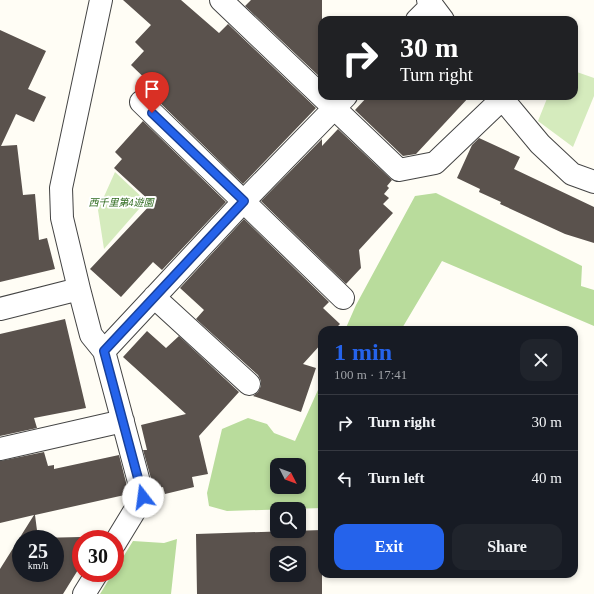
<!DOCTYPE html>
<html lang="en">
<head>
<meta charset="utf-8">
<style>
	:root { --surface:#171b24; --page:#20242c; --text:#f1f3f6; --muted:#9ea1a6; --line:#363941; --accent:#2563eb }
	body { margin:0; font-family:"Times New Roman","Noto Sans JP",serif; background:var(--page); color:var(--text); height:100vh; display:flex; flex-direction:column; font-size:15px; white-space:nowrap }
	* { box-sizing:border-box; margin:0 }
	p { font-size:13px; color:var(--muted) }
	.icon { flex:none; width:22px; height:22px; fill:none; stroke:currentColor; stroke-width:2; stroke-linecap:round; stroke-linejoin:round }
	.map { position:relative; flex:1; overflow:hidden }
	.details { position:absolute; left:318px; top:326px; width:260px; height:252px; display:flex; flex-direction:column; background:var(--surface); border-radius:12px; box-shadow:0 2px 6px #0003 }
	.details>* { flex:none }
	.top-card { position:absolute; left:318px; top:16px; width:260px; height:84px; border-radius:12px; box-shadow:0 2px 6px #0003; background:#202124; color:#fff; overflow:hidden }
	.needle { width:26px; rotate:132deg }
	.buttons { position:absolute; left:270px; top:458px; display:grid; gap:8px }
	.buttons a { display:grid; place-items:center; width:36px; height:36px; border-radius:8px; background:var(--surface); box-shadow:0 2px 6px #0003; font-size:20px }
	.speed { position:absolute; left:12px; top:530px; display:flex; gap:8px; font-size:20px; font-weight:700; text-align:center }
	.speed>* { display:grid; place-content:center; width:52px; height:52px; border-radius:50%; background:var(--surface); box-shadow:0 2px 6px #0003; line-height:1 }
	.speed small { font-size:10px; font-weight:400 }
	.speed .limit { border:6px solid #d22; background:#fff; color:#111 }
	.pin { position:absolute; display:grid; place-items:center; width:34px; height:34px; color:#fff; margin:-41px -17px; border-radius:50% 50% 50% 0; rotate:-45deg; box-shadow:0 0 4px #0007 }
	.pin .icon { rotate:45deg }
	.me { position:absolute; width:44px; margin:-22px; rotate:345deg; stroke-linejoin:round; filter:drop-shadow(0 0 3px #0008) }
	.turn { display:flex; align-items:center; gap:14px; height:84px; padding:0 16px; font-size:18px }
	.turn .icon { width:52px; height:52px; stroke-width:2.5 }
	.turn b { display:block; font-size:28px; line-height:34px }
	.round { display:grid; place-items:center; flex:none; width:42px; height:42px; border-radius:12px; background:var(--page) }
	.headline { display:flex; align-items:center; justify-content:space-between; height:68px; padding:0 16px }
	h1 { font-size:24px; font-weight:800; line-height:30px; color:var(--accent) }
	.cta { display:flex; gap:8px; margin-top:auto; padding:8px 16px }
	.cta a { flex:1; height:46px; border-radius:12px; background:var(--accent); color:#fff; font-size:16px; font-weight:800; line-height:46px; text-align:center }
	.cta a+a { background:var(--page); color:var(--text) }
	ul { padding:0; list-style:none }
	li { display:flex; align-items:center; gap:12px; height:56px; padding:0 16px; border-top:1px solid var(--line) }
	li div { flex:1 }
	li b { display:block; font-size:15px }
	li em { font-style:normal }
	.map>svg:first-child { display:block }
	.green { fill:#d5ebbd }
	.forest { fill:#b9dc9c; fill-rule:evenodd }
	.building { fill:#5a524d; fill-rule:evenodd }
	.lines { fill:none; stroke-linecap:round; stroke-linejoin:round }
	.street-casing { stroke:#444; stroke-width:24 }
	.street { stroke:#fff; stroke-width:22 }
	.route-casing { stroke:#184099; stroke-width:10 }
	.route { stroke:#2563eb; stroke-width:7 }
	.labels { text-anchor:middle; dominant-baseline:central; stroke-width:4; stroke-linejoin:round; paint-order:stroke }
	.park-label { font-size:10px; font-style:italic; fill:#2f6b1f; stroke:#fff }
</style>
</head>
<body>
<div class="map">
<svg width="594" height="594" viewBox="0 0 594 594">
	<rect width="100%" height="100%" fill="#fffdf5"/>
	<path class="green" d="M574,71L594,78V96L573,147L538,121L548,96H574Z
		M115,172L146,201L104,249L98,210Z"/>
	<path class="forest" d="M436,193L582,266L581,286L594,290V326L442,261L401,330H345L356,305L415,196Z
		M322,381V508L227,511L209,506L207,493L222,429L248,418L267,424L274,433L295,441ZM277,465H299V487H277Z
		M177,539L171,594H100L113,573H115V570L133,541L164,543Z"/>
	<path class="building" d="M123,0H181L219,33L228,24L316,108L243,184L154,97L159,92L131,65L144,51L135,42L151,25Z
		M251,0H322V79L245,6Z
		M0,30L46,51L28,89L46,97L34,122L16,114L1,146L17,145L23,195L35,194L39,240L47,238L55,269L0,282Z
		M368,96H470L416,154L403,156L355,110Z
		M143,121L226,202L162,270L153,262L121,297L90,269L152,203L114,168L122,159L115,152Z
		M338,129L392,180L387,186L389,188L384,194L389,198L383,204L393,213L359,250L361,268L346,284L261,201L322,139V146Z
		M479,138L520,157L514,169L594,207V243L565,234L500,204L501,202L479,192L480,189L457,178L472,145Z
		M244,219L329,302L323,308L340,324L334,330H322V343L303,364L316,368L301,412L253,396L258,392L261,386V381L258,375L196,319L204,310L180,288Z
		M65,319L86,408L34,418L37,428L0,436V334Z
		M147,331L166,348L179,336L239,392L199,436L208,474L192,477L194,487L165,494L163,487L154,489L143,450H147L141,425L186,414L123,357Z
		M44,452L48,466L54,465V469L119,455L129,494L35,515L38,538L81,537V565L63,594H0V569L34,515L0,523V461ZM21,539H55V573H21Z
		M322,530V594H197L196,534ZM277,553H299V575H277Z"/>
	<g class="lines">
		<defs>
			<path id="street" d="M101,0L61,188L62,218L79,289L91,335L104,351L143,497L115,543
				M221,0L399,170L435,163L502,99
				M428,0L443,20
				M417,20L432,5
				M500,96L540,144L572,174L594,182
				M141,102L343,298
				M154,297L249,384
				M0,309L79,289
				M104,351L244,201L346,96
				M0,449L123,421
				M84,594L97,573"/>
		</defs>
		<use href="#street" class="street-casing"/>
		<use href="#street" class="street"/>
	</g>
	<g class="lines">
		<defs>
			<path id="route" d="M143,497L104,351L244,201L152,113"/>
		</defs>
		<use href="#route" class="route-casing"/>
		<use href="#route" class="route"/>
	</g>
	<g class="labels">
		<g class="park-label">
			<text x="121" y="202">西千里第4遊園</text>
		</g>
	</g>
</svg>
<div class="buttons">
<a><svg class="needle" viewBox="-14 -14 28 28"><path d="M0-13l5 13h-10z" fill="#e53935"/><path d="M0 13l5-13h-10z" fill="#9ea1a6"/></svg></a>
<a><svg class="icon" aria-label="search" viewBox="0 0 24 24"><circle cx="10" cy="10" r="6"/><path d="M15 15l6 6"/></svg></a>
<a><svg class="icon" aria-label="layers" viewBox="0 0 24 24"><path d="M12 4l9 5-9 5-9-5zM3 14l9 5 9-5"/></svg></a>
</div>
<div class="speed"><div>25<small>km/h</small></div><div class="limit">30</div></div>
<div class="pin" style="left:152px;top:113px;background:#d93025"><svg class="icon" aria-label="arrive" viewBox="0 0 24 24"><path d="M6 21V4h12l-3 4 3 4H6"/></svg></div>
<svg class="me" style="left:143px;top:497px" viewBox="-20 -20 40 40"><circle r="19" fill="#fff"/><path d="M0-13L10 11 0 6-10 11z" fill="#2563eb"/></svg>
<div class="top-card">
<div class="turn"><svg class="icon" aria-label="right" viewBox="0 0 24 24"><path d="M7 20v-9h11M14 6l5 5-5 5"/></svg><div><b>30 m</b>Turn right</div></div>
</div>
<section class="details">
<div class="headline"><div><h1>1 min</h1><p>100 m · 17:41</p></div><a class="round"><svg class="icon" aria-label="close" viewBox="0 0 24 24"><path d="M6 6l12 12M18 6L6 18"/></svg></a></div>
<ul>
<li><svg class="icon" aria-label="right" viewBox="0 0 24 24"><path d="M7 20v-9h11M14 6l5 5-5 5"/></svg><div><b>Turn right</b></div><em>30 m</em></li>
<li><svg class="icon" aria-label="left" viewBox="0 0 24 24"><path d="M17 20v-9H6M10 6l-5 5 5 5"/></svg><div><b>Turn left</b></div><em>40 m</em></li>
</ul>
<div class="cta"><a>Exit</a><a>Share</a></div>
</section>
</div>
</body>
</html>
